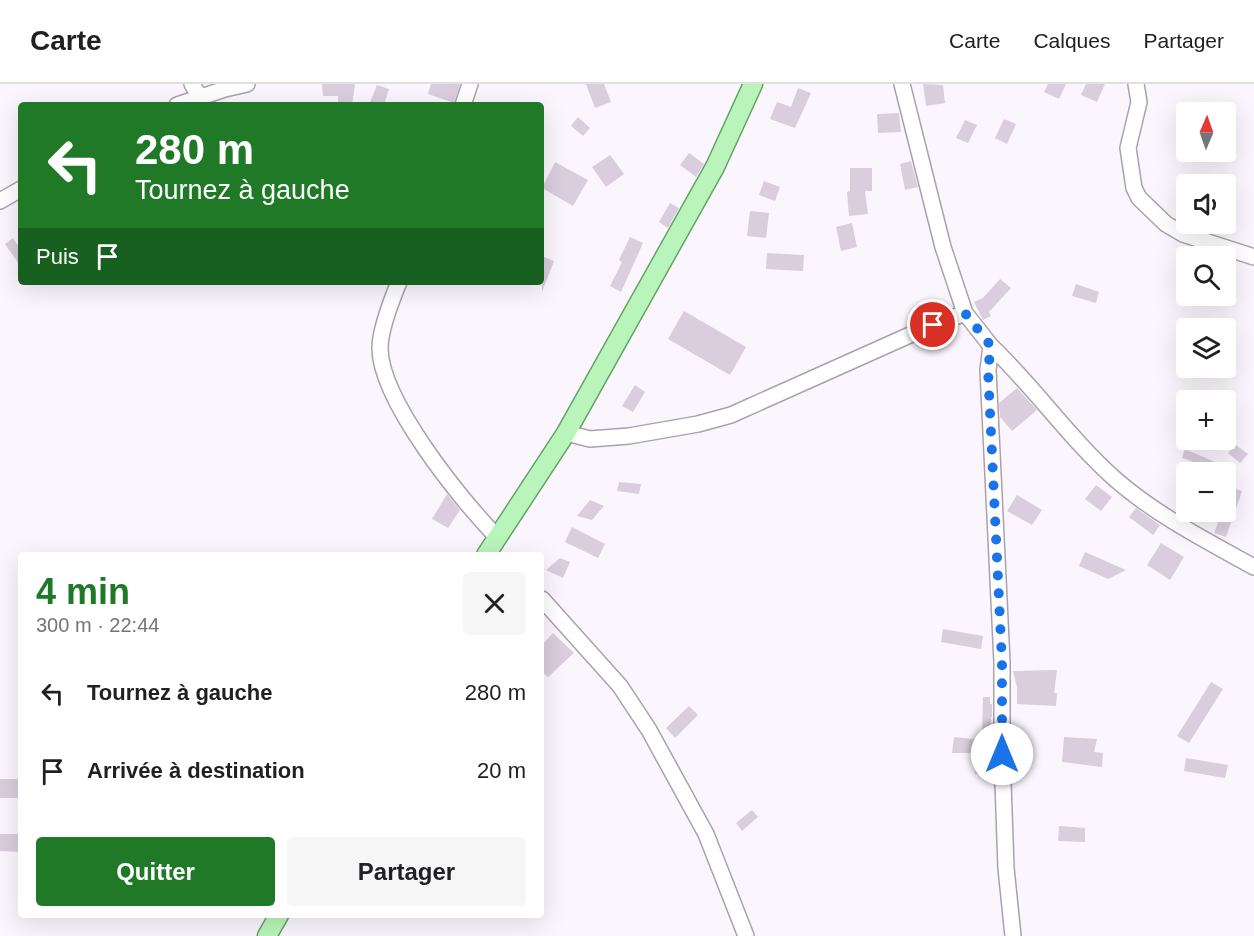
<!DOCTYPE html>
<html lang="fr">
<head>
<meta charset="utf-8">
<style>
	:root { --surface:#fff; --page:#f6f6f6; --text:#202124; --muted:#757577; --line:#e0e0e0; --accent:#1f7927 }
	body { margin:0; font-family:Arial,sans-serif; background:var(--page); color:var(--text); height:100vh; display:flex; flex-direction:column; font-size:22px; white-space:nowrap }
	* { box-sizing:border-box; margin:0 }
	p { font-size:20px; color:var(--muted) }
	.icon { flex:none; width:33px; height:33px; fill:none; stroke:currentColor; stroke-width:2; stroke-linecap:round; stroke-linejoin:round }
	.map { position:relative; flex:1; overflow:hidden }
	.sheet { position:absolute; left:18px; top:468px; width:526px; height:366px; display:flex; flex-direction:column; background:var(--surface); border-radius:6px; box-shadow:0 6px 24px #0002 }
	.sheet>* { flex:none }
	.top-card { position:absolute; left:18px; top:18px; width:526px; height:183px; border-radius:6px; box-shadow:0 6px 24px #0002; background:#1f7927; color:#fff; overflow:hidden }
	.needle { width:39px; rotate:2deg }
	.buttons { position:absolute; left:1176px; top:18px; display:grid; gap:12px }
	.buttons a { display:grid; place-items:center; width:60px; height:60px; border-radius:6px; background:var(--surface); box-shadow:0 6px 24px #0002; font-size:30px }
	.pin { position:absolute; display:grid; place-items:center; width:51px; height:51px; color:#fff; margin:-26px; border:3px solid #fff; border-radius:50%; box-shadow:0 2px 6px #0007 }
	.me { position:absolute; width:66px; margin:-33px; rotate:0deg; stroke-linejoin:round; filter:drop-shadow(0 0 4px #0008) }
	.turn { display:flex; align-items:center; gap:21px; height:126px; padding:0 18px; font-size:27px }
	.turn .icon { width:78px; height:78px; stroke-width:2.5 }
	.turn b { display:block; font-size:42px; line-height:51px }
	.then { display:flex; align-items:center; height:57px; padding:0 18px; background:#0003; gap:12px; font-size:22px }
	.round { display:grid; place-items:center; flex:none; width:63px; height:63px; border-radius:6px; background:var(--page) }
	.headline { display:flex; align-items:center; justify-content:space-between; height:102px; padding:0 18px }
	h1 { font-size:36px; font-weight:700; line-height:45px; color:var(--accent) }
	.action { display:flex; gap:12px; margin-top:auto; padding:12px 18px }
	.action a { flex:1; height:69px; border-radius:6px; background:var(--accent); color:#fff; font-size:24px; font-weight:700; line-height:69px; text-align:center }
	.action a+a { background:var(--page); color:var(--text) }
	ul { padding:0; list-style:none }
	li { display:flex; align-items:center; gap:18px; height:78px; padding:0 18px }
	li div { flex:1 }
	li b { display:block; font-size:22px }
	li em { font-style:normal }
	header { display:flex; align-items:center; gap:36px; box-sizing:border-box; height:84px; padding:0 30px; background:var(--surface); border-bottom:2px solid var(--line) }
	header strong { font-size:28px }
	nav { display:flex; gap:33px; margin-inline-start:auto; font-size:21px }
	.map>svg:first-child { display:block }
	.building { fill:#d9cdde }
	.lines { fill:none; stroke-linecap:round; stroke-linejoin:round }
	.minor-casing { stroke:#aca0b0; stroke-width:18 }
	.major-casing { stroke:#64a365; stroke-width:21 }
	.minor { stroke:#fff; stroke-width:15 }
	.major { stroke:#b9f5ba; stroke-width:18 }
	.route { stroke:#1a73e8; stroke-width:10; stroke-dasharray:0 18 }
</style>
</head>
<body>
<header>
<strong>Carte</strong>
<nav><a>Carte</a><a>Calques</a><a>Partager</a></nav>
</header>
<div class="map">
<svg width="1254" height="852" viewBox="0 0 1254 852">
	<rect width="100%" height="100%" fill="#fbf6fd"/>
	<path class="building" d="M322,0H355L352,21L338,20V12H323Z
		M431,0H460L454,19L428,10Z
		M586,0H604L611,18L595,24Z
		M923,0L943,1L945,19L926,22Z
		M1048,0H1066L1059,15L1044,8Z
		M1086,0H1105L1097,18L1081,11Z
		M377,1L389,5L384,21H369Z
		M798,4L811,9L795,44L770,35L777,18L791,23Z
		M899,29L901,48L878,49L877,30Z
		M578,33L590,44L583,52L571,42Z
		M1004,35L1016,40L1007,60L995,54Z
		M965,36L977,41L968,59L956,54Z
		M689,69L704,80L696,93L680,81Z
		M610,71L624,90L606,103L592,83Z
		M911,77L918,103L905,106L900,80Z
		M555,78L588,96L573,122L542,104Z
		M850,84H872V107H865L868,130L849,132L847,108L850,107Z
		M764,97L780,103L775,117L759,111Z
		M670,119L679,124L668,144L659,138Z
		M750,127L769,129L766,154L747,152Z
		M852,139L857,163L841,167L836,143Z
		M630,153L643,159L621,208L610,202L622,178L619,176Z
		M13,154L21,166V183L5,160Z
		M767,169L804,171L803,187L766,185Z
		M542,172L554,177L542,208Z
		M1000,195L1011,204L989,228L991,232L983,236L974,218L983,214Z
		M1076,200L1099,208L1096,219L1072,212Z
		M684,227L746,263L730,291L668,255Z
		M635,301L645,308L633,328L622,322Z
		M1017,304L1037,326L1012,347L1000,333L999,319Z
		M1235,360L1248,370L1240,379L1228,369Z
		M1185,365L1222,381L1220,387L1182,374Z
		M619,398L641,400L639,410L617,407Z
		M1096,401L1112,413L1101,427L1085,415Z
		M1231,403L1242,407L1226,453L1214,449L1222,428H1226V418Z
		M447,410L460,426L448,444L432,435Z
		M1017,411L1042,426L1032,441L1007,427Z
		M590,416L604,422L592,436L577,432Z
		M1136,424L1160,441L1153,451L1129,433Z
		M572,443L605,460L598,474L565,458Z
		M1161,459L1184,473L1170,496L1147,481Z
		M1085,468L1126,486L1108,495L1079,482Z
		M560,474L570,478L563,494L546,486Z
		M943,545L983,552L981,565L941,558Z
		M553,549L574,569L548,593L542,588V561Z
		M1057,586L1054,609H1057L1056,622L1017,620V603L1013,587Z
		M1211,598L1223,605L1189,659L1177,652Z
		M983,613H990V620H992V633H991L993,689L975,690L973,669H952L954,653L982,656Z
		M689,622L698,631L675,654L666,644Z
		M1064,653L1097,655L1094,668L1103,669L1102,683L1062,678Z
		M1186,674L1228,681L1225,694L1184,687Z
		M0,695H21V714H0Z
		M752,726L758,733L742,747L736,739Z
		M1059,742L1085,744V758L1058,757Z
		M0,750H21V768L0,767Z"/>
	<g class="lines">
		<defs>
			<path id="minor" d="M192,0L200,13
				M902,0L943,163L965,229L991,262L988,286L1002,578V670L1006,784L1013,852
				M1136,0L1139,18L1128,64L1134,104L1139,114L1166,140L1183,150L1254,173
				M177,21L225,5L247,0
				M463,21L470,0
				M0,117L21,105
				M399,198C392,215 380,246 380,264C380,316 461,416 497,453
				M991,262C1035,304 1070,355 1115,395C1156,431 1207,457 1254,483
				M566,349L590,355L629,352L698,340L731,331L921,246L965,229
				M542,515L620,602L649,646L706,750L746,852"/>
			<path id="major" d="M486,471L566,349L715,83L753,0
				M267,852L279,831"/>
		</defs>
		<use href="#minor" class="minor-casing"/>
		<use href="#major" class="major-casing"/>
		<use href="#minor" class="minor"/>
		<use href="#major" class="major"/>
	</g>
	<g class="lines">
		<path class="route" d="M933,241L965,229L991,262L988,286L1002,578V670"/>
	</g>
</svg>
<div class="buttons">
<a><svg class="needle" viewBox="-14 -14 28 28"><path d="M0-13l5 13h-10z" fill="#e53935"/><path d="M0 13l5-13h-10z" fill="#757577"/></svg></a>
<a><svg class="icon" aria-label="sound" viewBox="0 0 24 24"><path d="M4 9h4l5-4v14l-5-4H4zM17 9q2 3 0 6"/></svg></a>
<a><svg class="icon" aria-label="search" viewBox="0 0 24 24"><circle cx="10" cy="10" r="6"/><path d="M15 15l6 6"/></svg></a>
<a><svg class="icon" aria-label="layers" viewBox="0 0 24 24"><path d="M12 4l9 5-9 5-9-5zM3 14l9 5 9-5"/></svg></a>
<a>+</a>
<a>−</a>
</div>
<div class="pin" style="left:933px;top:241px;background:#d93025"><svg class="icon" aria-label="arrive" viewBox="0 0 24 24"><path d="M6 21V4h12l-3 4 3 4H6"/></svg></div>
<svg class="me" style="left:1002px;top:670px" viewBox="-20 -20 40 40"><circle r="19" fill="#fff"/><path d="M0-13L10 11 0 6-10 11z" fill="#1a73e8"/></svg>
<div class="top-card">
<div class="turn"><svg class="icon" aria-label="left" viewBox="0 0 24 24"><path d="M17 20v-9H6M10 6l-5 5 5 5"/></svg><div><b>280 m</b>Tournez à gauche</div></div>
<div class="then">Puis<svg class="icon" aria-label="arrive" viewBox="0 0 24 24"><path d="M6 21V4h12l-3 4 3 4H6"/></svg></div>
</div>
<section class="sheet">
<div class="headline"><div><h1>4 min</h1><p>300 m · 22:44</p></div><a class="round"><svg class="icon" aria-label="close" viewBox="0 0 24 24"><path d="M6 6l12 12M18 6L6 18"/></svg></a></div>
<ul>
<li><svg class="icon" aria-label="left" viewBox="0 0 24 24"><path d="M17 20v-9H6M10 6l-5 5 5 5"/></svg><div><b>Tournez à gauche</b></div><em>280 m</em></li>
<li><svg class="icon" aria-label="arrive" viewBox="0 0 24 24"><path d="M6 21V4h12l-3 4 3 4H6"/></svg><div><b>Arrivée à destination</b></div><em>20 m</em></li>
</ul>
<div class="action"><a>Quitter</a><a>Partager</a></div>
</section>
</div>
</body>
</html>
